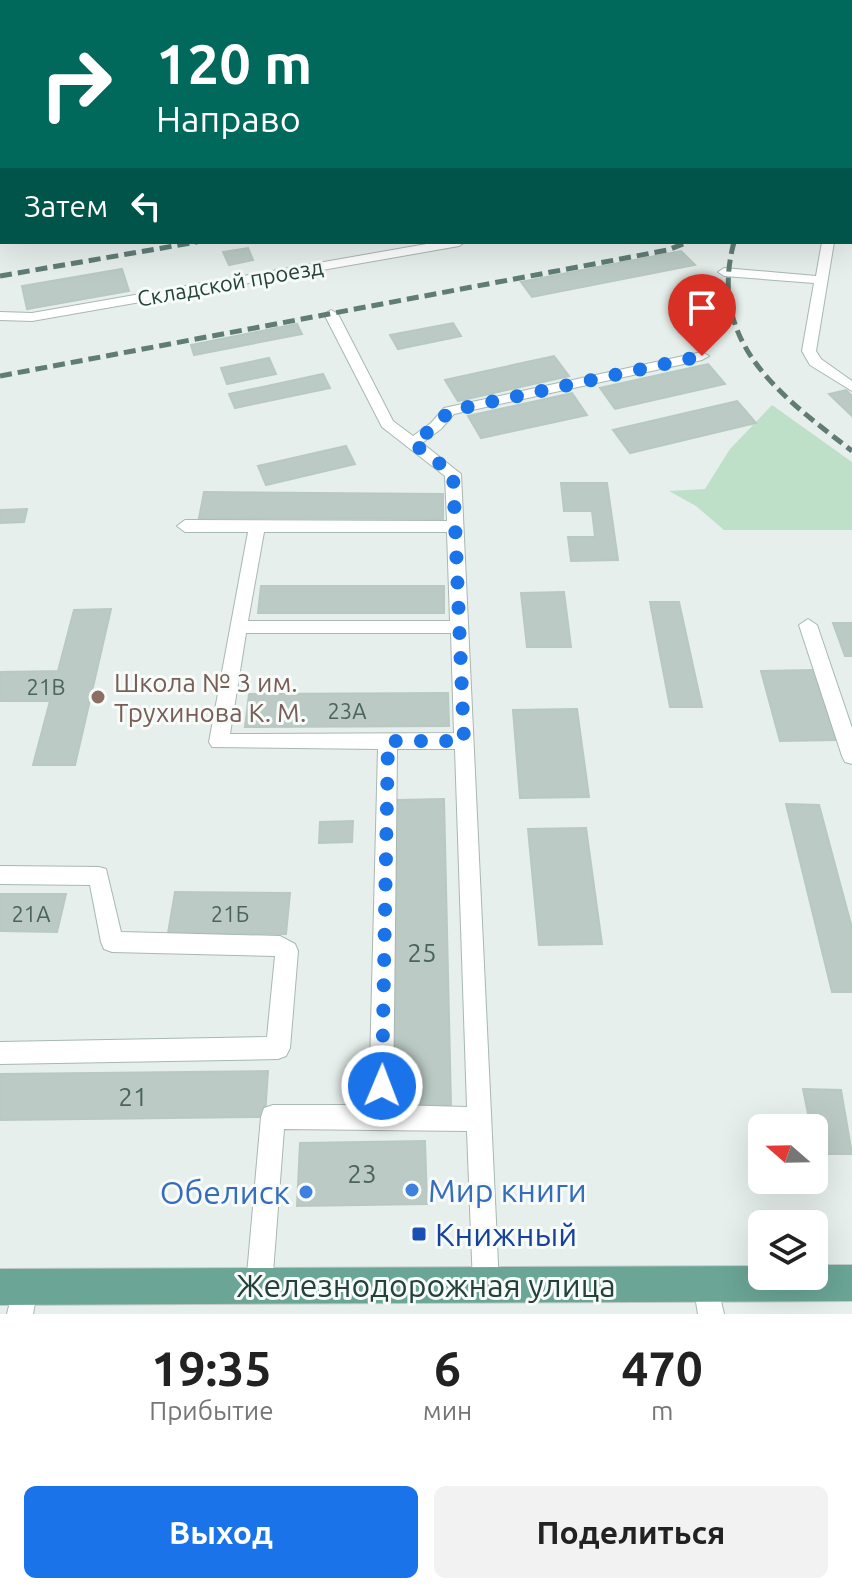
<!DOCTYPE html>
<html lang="ru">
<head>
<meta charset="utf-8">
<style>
	:root { --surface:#fff; --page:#f2f2f2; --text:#222; --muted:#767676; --accent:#1a73e8 }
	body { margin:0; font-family:Ubuntu,sans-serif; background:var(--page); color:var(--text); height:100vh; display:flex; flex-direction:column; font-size:30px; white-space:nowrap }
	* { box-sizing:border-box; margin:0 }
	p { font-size:26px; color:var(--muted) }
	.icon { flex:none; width:44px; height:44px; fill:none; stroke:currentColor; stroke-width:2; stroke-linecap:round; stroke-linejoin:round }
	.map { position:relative; height:1314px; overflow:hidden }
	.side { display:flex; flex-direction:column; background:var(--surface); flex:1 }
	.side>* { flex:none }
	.hud { position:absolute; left:0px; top:0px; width:852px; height:244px; box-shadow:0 8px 32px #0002; background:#00695c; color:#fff; overflow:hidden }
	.needle { width:52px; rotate:290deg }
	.fabs { position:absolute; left:748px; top:1114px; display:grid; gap:16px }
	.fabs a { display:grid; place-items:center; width:80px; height:80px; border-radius:12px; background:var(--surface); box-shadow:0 8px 32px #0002; font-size:40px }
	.pin { position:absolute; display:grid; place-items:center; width:68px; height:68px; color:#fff; margin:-82px -34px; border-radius:50% 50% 50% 0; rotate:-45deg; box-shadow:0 0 8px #0007 }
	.pin .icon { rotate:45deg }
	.me { position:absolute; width:88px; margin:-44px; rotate:1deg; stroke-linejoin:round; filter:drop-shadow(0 0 6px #0008) }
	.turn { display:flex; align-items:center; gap:28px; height:168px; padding:0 24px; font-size:36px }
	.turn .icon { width:104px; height:104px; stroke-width:2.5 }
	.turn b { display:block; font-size:56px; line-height:68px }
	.then { display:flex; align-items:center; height:76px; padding:0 24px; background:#0003; gap:16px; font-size:30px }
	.eta { display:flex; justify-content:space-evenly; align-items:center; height:136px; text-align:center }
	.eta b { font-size:48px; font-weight:600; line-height:56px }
	.button { display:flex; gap:16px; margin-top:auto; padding:16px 24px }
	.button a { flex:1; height:92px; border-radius:12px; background:var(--accent); color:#fff; font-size:32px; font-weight:600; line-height:92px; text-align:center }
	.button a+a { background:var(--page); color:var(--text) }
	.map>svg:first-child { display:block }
	.green { fill:#bfe0c8 }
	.building { fill:#bbcac4; stroke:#b8c9c2; stroke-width:2 }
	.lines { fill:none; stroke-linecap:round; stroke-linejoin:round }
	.minor-casing { stroke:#a8b8b2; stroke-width:2 }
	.major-casing { stroke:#c2cac8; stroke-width:2 }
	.minor { fill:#fff; fill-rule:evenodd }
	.major { fill:#6aa596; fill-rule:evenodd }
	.rail { stroke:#5f7d75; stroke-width:5; stroke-dasharray:12 6; stroke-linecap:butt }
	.route { stroke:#1a73e8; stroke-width:14; stroke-dasharray:0 25.2 }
	.education-dot { fill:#8d6e63; stroke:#f7fbf9; stroke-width:3 }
	.shop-dot { fill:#3f7fe0; stroke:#f7fbf9; stroke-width:3 }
	.transit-dot { fill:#1a4fb4; stroke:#f7fbf9; stroke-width:3 }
	.labels { text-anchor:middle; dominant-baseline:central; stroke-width:6; stroke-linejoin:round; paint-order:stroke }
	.far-street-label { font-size:22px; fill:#24423a; stroke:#f7fbf9 }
	.number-label { font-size:22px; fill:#4a645c }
	.education-label { font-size:26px; fill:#785e54; stroke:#f7fbf9; text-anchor:start }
	.near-number-label { font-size:26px; fill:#4a645c }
	.near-shop-label { font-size:32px; fill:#366cbe; stroke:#f7fbf9; text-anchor:start }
	.near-transit-label { font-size:32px; fill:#164399; stroke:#f7fbf9; text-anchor:start }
	.near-street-label { font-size:32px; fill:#24423a; stroke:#f7fbf9 }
</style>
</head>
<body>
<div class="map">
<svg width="852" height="1314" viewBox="0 0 852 1314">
	<rect width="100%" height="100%" fill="#e6efeb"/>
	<path class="green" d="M772,405L852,462V530H724L696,506L669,491L705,489L730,449Z"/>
	<path class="building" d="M248,248L253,260L229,265L223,252Z
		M681,251L695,265L532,297L521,282Z
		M122,269L129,291L27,309L22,286Z
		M453,323L461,336L398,349L390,335Z
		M297,324L302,334L194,355L191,345Z
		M554,356L569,376L458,401L445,380Z
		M269,358L276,374L227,384L221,368Z
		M708,364L725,384L615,409L600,388Z
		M323,374L330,388L235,408L229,394Z
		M846,390L852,396V416L829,394Z
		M572,393L587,415L481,438L468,416Z
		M737,401L756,423L630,453L613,430Z
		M346,446L355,464L266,485L258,466Z
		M561,483H607L618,560L571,561L568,537H595L592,511H564Z
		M204,492L443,494V519L199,518Z
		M27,509L24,522L0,523L1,510Z
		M261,586H444V613H258Z
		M564,592L571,647H527L521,593Z
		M650,602H679L702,707H670Z
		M111,609L75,765H33L50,701H0V672L58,671L74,610Z
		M833,623H852V656H845Z
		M814,670L836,740L780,741L761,671Z
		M448,693L449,726L245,727L249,694Z
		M577,709L589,797L520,798L513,710Z
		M444,799L451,1105L394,1106L397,800Z
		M786,804L819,805L852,928V992H832Z
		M353,821L352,842L319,843L320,822Z
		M586,828L602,944L539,945L528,829Z
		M175,892L290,893L286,934L168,933Z
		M0,894H66L57,932L0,931Z
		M268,1071L265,1117L0,1120V1074Z
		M803,1089L841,1090L852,1154H816L814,1128H811Z
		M425,1141L427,1204L297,1206L300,1143Z"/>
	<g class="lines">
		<defs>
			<path id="minor" d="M129,0H139L128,2Z
				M163,0H173L162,2Z
				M198,0H208L197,2Z
				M231,0H241L230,2Z
				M261,0H271V2H261Z
				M295,0H305L294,2Z
				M327,0H337L326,2Z
				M363,0H373V2H363Z
				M0,12H2V18H0Z
				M850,57H852V63H850Z
				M0,78H2V84H0Z
				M438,242H465L459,246L32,321L0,320V312L32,313Z
				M822,242H834L816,351L821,359L852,381V391L810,365L802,351L814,283L724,276L718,272L724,268L816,276Z
				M331,310L338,314L393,421L413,436L431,423L444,408L702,352L709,356L702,360L454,414L441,429L422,443L461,474L499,1285L495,1294L486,1298L477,1294L473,1285L467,1131L284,1129L272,1286L268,1295L259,1299L250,1295L246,1286L261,1117L264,1108L273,1105H369L378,749L212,747L209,742L248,532H185L177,526L185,520L447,521L445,476L382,427L324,314ZM264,532H447L450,621H248ZM246,633H451L454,733L230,734ZM397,749H455L467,1107L393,1105Z
				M808,619L817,625L852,728V764L845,762L842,756L799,625Z
				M0,866L99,867L106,869L121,932L280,936L295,944L298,951L290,1048L286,1056L278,1059L0,1064V1042L267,1037L275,956L112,952L104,949L101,942L90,885L0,884Z
				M706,1271L715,1275L724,1314H698L693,1284L697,1275Z
				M25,1273L34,1277L38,1286L33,1314H7L16,1277Z"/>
			<path id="major" d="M814,1265H852V1301L0,1305V1269L762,1266V1276H814Z"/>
		</defs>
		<use href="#minor" class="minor-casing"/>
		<use href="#major" class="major-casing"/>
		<use href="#minor" class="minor"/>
		<use href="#major" class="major"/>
		<path class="rail" d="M734,242C707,343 780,395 852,451
			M0,276L197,242
			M0,376L668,250L688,242"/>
	</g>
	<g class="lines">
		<path class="route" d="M382,1086L388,741H464L453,474L413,443L436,426L449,411L702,356"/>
	</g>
	<circle class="education-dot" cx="98" cy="697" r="8"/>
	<g class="shop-dot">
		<circle cx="412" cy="1190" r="8"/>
		<circle cx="306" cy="1192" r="8"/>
	</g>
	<rect class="transit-dot" x="411" y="1226" width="16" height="16" rx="4"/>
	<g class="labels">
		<g class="far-street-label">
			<text transform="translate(230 282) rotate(-10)">Складской проезд</text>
		</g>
		<g class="number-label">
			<text x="46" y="686">21В</text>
			<text x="347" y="710">23А</text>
			<text x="31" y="913">21А</text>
			<text x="230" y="913">21Б</text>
		</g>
		<g class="education-label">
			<text x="114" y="682">Школа № 3 им.<tspan x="114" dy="30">Трухинова К. М.</tspan></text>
		</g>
		<g class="near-number-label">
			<text x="422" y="952">25</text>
			<text x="133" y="1096">21</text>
			<text x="362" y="1173">23</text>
		</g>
		<g class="near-shop-label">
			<text x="428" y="1190">Мир книги</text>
			<text x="290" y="1192" text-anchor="end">Обелиск</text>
		</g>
		<g class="near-transit-label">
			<text x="435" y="1234">Книжный</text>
		</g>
		<g class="near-street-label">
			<text x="426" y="1285">Железнодорожная улица</text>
		</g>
	</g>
</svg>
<div class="fabs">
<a><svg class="needle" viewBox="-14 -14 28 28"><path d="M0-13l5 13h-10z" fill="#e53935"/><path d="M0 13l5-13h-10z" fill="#767676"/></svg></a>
<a><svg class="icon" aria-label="layers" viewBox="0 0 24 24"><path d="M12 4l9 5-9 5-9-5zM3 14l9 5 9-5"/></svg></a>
</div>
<div class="pin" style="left:702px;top:356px;background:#d93025"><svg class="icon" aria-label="arrive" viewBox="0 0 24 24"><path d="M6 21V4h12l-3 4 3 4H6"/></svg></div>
<svg class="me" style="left:382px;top:1086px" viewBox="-20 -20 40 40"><circle r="17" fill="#1a73e8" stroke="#fff" stroke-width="3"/><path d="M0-11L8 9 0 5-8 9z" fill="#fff"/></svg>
<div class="hud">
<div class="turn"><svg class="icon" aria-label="right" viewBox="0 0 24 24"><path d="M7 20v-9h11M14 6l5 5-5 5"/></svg><div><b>120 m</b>Направо</div></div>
<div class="then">Затем<svg class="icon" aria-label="left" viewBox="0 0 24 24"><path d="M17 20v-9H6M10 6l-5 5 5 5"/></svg></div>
</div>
</div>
<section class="side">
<div class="eta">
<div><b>19:35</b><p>Прибытие</p></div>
<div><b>6</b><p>мин</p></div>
<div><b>470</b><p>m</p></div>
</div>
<div class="button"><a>Выход</a><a>Поделиться</a></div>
</section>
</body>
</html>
